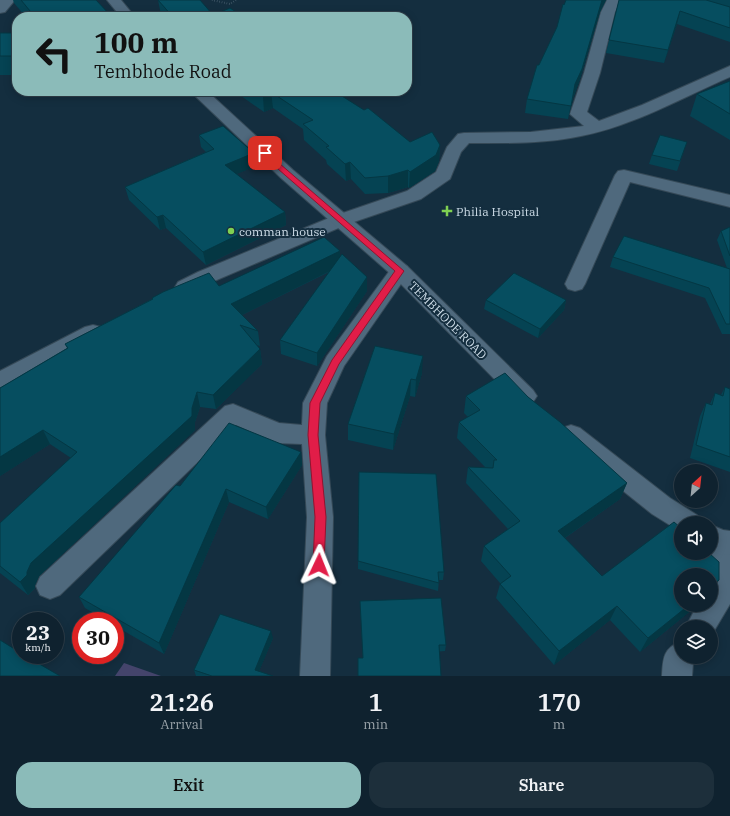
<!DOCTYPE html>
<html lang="en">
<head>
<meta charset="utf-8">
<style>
	:root { --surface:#0f222f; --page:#1d2f3b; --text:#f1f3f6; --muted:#9ba4aa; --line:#2f3f4b; --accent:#8bbbb9 }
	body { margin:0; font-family:"IBM Plex Serif",serif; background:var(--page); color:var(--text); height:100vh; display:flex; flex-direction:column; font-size:15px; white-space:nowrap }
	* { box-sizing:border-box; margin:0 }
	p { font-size:13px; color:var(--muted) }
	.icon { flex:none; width:22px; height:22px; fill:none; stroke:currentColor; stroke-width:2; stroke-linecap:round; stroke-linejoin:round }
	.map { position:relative; height:676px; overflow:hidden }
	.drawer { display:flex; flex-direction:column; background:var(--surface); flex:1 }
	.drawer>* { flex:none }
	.guide { position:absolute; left:12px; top:12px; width:400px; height:84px; border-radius:16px; box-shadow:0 2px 10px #0003,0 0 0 1px var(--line); background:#8bbbb9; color:#111; overflow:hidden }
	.needle { width:26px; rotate:27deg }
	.controls { position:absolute; left:674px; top:464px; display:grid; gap:8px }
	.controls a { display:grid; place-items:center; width:44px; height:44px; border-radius:50%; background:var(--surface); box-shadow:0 2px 10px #0003,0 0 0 1px var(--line); font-size:20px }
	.speed { position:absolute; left:12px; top:612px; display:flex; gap:8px; font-size:20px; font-weight:700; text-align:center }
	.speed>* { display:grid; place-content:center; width:52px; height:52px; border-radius:50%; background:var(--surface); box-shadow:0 2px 10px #0003,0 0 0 1px var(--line); line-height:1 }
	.speed small { font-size:10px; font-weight:400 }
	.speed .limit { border:6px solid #d22; background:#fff; color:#111 }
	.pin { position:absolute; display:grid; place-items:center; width:34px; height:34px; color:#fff; margin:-17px; border-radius:8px; box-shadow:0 2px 6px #0006 }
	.me { position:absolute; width:44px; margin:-22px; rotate:2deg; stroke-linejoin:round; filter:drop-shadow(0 0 3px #0008) }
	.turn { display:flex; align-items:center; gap:14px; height:84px; padding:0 16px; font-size:18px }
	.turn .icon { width:52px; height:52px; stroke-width:2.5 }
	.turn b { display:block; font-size:28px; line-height:34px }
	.eta { display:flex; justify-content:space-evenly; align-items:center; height:68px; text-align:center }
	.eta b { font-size:24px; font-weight:600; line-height:28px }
	.button { display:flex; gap:8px; margin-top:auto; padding:8px 16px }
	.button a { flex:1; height:46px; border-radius:16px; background:var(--accent); color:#111; font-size:16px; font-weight:600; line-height:46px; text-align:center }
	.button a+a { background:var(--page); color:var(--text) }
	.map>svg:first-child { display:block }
	.green { fill:#44446b }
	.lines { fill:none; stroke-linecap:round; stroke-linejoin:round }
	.minor-casing { stroke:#354957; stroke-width:2 }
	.tertiary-casing { stroke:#354957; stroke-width:2 }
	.path { stroke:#556b7a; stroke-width:2; stroke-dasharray:0.5 2; stroke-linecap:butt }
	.minor { fill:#4f697d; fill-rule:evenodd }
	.tertiary { fill:#4f697d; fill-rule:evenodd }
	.wall { fill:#054353 }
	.shaded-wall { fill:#043743 }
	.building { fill:#064e60; stroke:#043743 }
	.route { fill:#e11d48; stroke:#92132f }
	.poi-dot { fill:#7fd052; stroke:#142e3f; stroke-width:1.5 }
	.labels { text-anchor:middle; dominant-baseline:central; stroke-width:4; stroke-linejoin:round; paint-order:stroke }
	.poi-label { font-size:12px; fill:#cddce7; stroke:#142e3f; text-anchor:start }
	.street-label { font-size:12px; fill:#cddce7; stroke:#142e3f }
</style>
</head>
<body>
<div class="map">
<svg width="730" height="676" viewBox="0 0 730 676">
	<rect width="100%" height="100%" fill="#142e3f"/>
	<path class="green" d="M124,663L161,676H115Z"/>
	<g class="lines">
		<defs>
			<path id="minor" d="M15,0L5,12L0,13V0Z
				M607,0H621L615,12L600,73L587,112L599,121L642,105L730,66V77C681,98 633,126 581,136C544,144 506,143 469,143L461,152L450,179L421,199L348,224L212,282C201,288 190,296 178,292L175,287L178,282L198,272L334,216L407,191L436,172L447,147L458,134L464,133L531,132L584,126L570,114L584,73L601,12Z
				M624,170L730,195V207L630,182L585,284L582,289L575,291L568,289L565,284L615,175L618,171Z
				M400,264L407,266L410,271L344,366L327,403L325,435L333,517L330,676H300L307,517L302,444L276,443L236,425L60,595L50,599L40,595L36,586L40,577L225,406L233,404L279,423L302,425L303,403L327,356L393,266Z
				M93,325L101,327L104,333L101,339L8,387L0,390V371L85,327Z
				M719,530L729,533L730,537V604L711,636V627H686L697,605H711V575H709L707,553H711V533Z
				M681,641V657H695L693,663L692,676H662C663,658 663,649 681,641Z"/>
			<path id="tertiary" d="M107,0H121L135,17H121Z
				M190,91H207L293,170L407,266L533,390L537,396L533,402L525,405L517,402L393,276L281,178Z
				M571,425L580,428L670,498L697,515L701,523H681V532L652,514L562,442L559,435L562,428Z
				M711,525L723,530L730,531V555L719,554L711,551Z"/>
		</defs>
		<use href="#minor" class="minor-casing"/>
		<use href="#tertiary" class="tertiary-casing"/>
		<path class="path" d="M212,0L230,4L236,0"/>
		<use href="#minor" class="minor"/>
		<use href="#tertiary" class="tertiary"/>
	</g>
	<path class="wall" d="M13,0H96L111,16V17H26L14,3Z
		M158,0L213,15L244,17H163L161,15Z
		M566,0H606L600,12L579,82L573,98L568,119L525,113L527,99L539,65L557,27Z
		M619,0H730V42L677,24L664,63L606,53Z
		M0,33H17V75H0Z
		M730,81V140L690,116L697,94Z
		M234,91H334L410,142L440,145L439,161L435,171L409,188L408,187L388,193L365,194L351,179L346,181L327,164L326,160L304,140L303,129L273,108L264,112Z
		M199,135L256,166L236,174L285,212L286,225L206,265L166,228L160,230L129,200L125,187L206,152L201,147Z
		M684,151L677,171L649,164L652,155Z
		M730,227V334H722L705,298L610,267L613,257L727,268L717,240L721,231Z
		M340,256L367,277V291L317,366L281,354L280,340L329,272L242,315L258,331L260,346L257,345L260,349L262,364L216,409L200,407L195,422V430L39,576L35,585V588L28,595L0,573V523L71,458L50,444L0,476V388L67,348L65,344L152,299V298L219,286Z
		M486,300H566L564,310L538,338L484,309Z
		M375,346L422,373L415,397L410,396L393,450L348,440V424Z
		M725,387L730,389V472L690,458L700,416L706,403L710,404L715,393L721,395Z
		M466,396L528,397L627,483L620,499L565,538L602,576L681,605H696L694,608L640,652L610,620L554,665L496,598L500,584V583L481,561L484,546L508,529L466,483L468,467H485L457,438L459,422L468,417L464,413Z
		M301,452L302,465L268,519L229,502L164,654L115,626V621H107L85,608L79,597L180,486Z
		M359,472L444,572L443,580H439L438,591L358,569Z
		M360,601L446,645L445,651L363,658Z
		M273,638L259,671L273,676H196L194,670Z"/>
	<path class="shaded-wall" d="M602,0H606L600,12L579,82L573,98L568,119L575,84Z
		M680,11L677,24L664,63Z
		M271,92L273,108L264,112L263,96Z
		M440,145L439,161L435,171L409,188L410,172Z
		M254,153L256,166L227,178L225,165Z
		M350,162L351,179L346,181L345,164Z
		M408,170V187L388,193V176Z
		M285,212L286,225L206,265L203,252Z
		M163,215L166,228L160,230L157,217Z
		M340,251V266L234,319L231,304Z
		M367,277V291L317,366V353Z
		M566,300L564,310L538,338L540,329Z
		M260,349L262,364L216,409L213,395Z
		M423,356L422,373L415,397L416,380Z
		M411,379L410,396L393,450L394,434Z
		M197,392L200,407L195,422V430L39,576L35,585V588L28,595L20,582L27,572L31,563L192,408Z
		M43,430L50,444L0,476V457Z
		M301,452L302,465L268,519L266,507Z
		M627,483L620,499L553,546L558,531Z
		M226,489L229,502L164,654L159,643Z
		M719,580L711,593V587Z
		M689,605H696L694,608L640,652L648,638Z
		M617,606L610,620L554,665L559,651Z
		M271,631L273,638L257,676L255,670Z"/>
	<path class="building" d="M21,0H96L111,16L108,17H35Z
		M158,0H200L213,15L230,8L244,17H173Z
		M566,0H602L582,69L575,84L571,106L527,99L537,65H539L557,27L563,4L564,5Z
		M619,0H706L730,7V28L680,11L668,50L609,40Z
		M0,33H17V56H0Z
		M730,81V114L697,94Z
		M255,91H334L364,110L368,108L410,142L432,132L440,145L436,155L410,172L408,170L388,176L365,178L350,162L345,164L326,147L329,146L303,124L313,120L271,92L263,96Z
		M223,126L254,153L225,165L285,212L203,252L163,215L157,217L125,187L214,149L199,135Z
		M660,135L687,142L680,161L652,155Z
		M730,227V256L721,231Z
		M624,236L730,269V324H726L709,288L613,257Z
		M324,237L340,251L231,304L258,331L240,325L260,349L213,395L197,392L192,408V416L31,563L27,572V575L20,582L0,566V523L77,452L43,430L0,457V388L68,348L65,344L153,299L152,298L163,292L209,273L219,286Z
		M342,254L367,277L317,353L280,340Z
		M514,273L566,300L540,329L486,300Z
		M375,346L423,356L416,380L411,379L394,434L348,424Z
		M505,373L528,397L560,422L627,483L558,531L602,576L674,522L681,528V553H709L719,562V580L711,587V575H681V605H689L648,638L617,606L559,651L500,584L511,576L484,546L520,521L468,467L493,468L494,460H497L459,422L480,410L466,396Z
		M725,387L730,389V457L696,445L706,403L712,405L715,393L723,396Z
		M229,423L301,452L266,507L226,489L159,643L79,597L176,485L180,486Z
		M359,472L436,474L444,572H438L439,583L358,561Z
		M441,598L446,645H439L441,676H358V658H363L360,601Z
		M220,614L271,631L255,670L273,676H212L194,670Z
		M0,640L21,653V655H24L60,676H0Z"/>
	<path class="route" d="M265,151L404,271L339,364L320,403L318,435L326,517L324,565L323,568L319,570L315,568L313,565L315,517L308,435L310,403L332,360L395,271L262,155V152Z"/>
	<g class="poi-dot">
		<path d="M445 205h4v4h4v4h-4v4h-4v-4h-4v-4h4z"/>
		<circle cx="231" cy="231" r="4"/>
	</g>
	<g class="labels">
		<g class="poi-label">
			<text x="456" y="211">Philia Hospital</text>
			<text x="239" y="231">comman house</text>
		</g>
		<g class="street-label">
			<text transform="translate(448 320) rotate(45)">TEMBHODE ROAD</text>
		</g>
	</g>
</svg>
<div class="controls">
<a><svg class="needle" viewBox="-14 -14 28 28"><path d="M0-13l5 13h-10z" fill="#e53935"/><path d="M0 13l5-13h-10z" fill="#9ba4aa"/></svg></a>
<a><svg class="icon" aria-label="sound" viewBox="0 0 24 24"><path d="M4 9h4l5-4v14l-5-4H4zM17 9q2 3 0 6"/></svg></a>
<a><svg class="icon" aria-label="search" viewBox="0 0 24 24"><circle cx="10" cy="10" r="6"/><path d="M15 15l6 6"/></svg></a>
<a><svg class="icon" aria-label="layers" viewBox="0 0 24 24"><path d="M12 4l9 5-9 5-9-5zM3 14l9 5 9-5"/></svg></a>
</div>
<div class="speed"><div>23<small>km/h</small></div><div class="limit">30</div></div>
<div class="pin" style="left:265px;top:153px;background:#d93025"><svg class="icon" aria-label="arrive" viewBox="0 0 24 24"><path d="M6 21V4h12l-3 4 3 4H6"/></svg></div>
<svg class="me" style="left:319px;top:565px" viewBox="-20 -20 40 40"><path d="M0-17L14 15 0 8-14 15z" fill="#e11d48" stroke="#fff" stroke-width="4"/></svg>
<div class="guide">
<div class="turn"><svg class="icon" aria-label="left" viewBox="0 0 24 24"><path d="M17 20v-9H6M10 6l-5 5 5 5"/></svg><div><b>100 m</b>Tembhode Road</div></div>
</div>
</div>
<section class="drawer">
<div class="eta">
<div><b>21:26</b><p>Arrival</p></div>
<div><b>1</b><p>min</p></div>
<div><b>170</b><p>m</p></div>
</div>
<div class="button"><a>Exit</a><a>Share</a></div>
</section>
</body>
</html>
